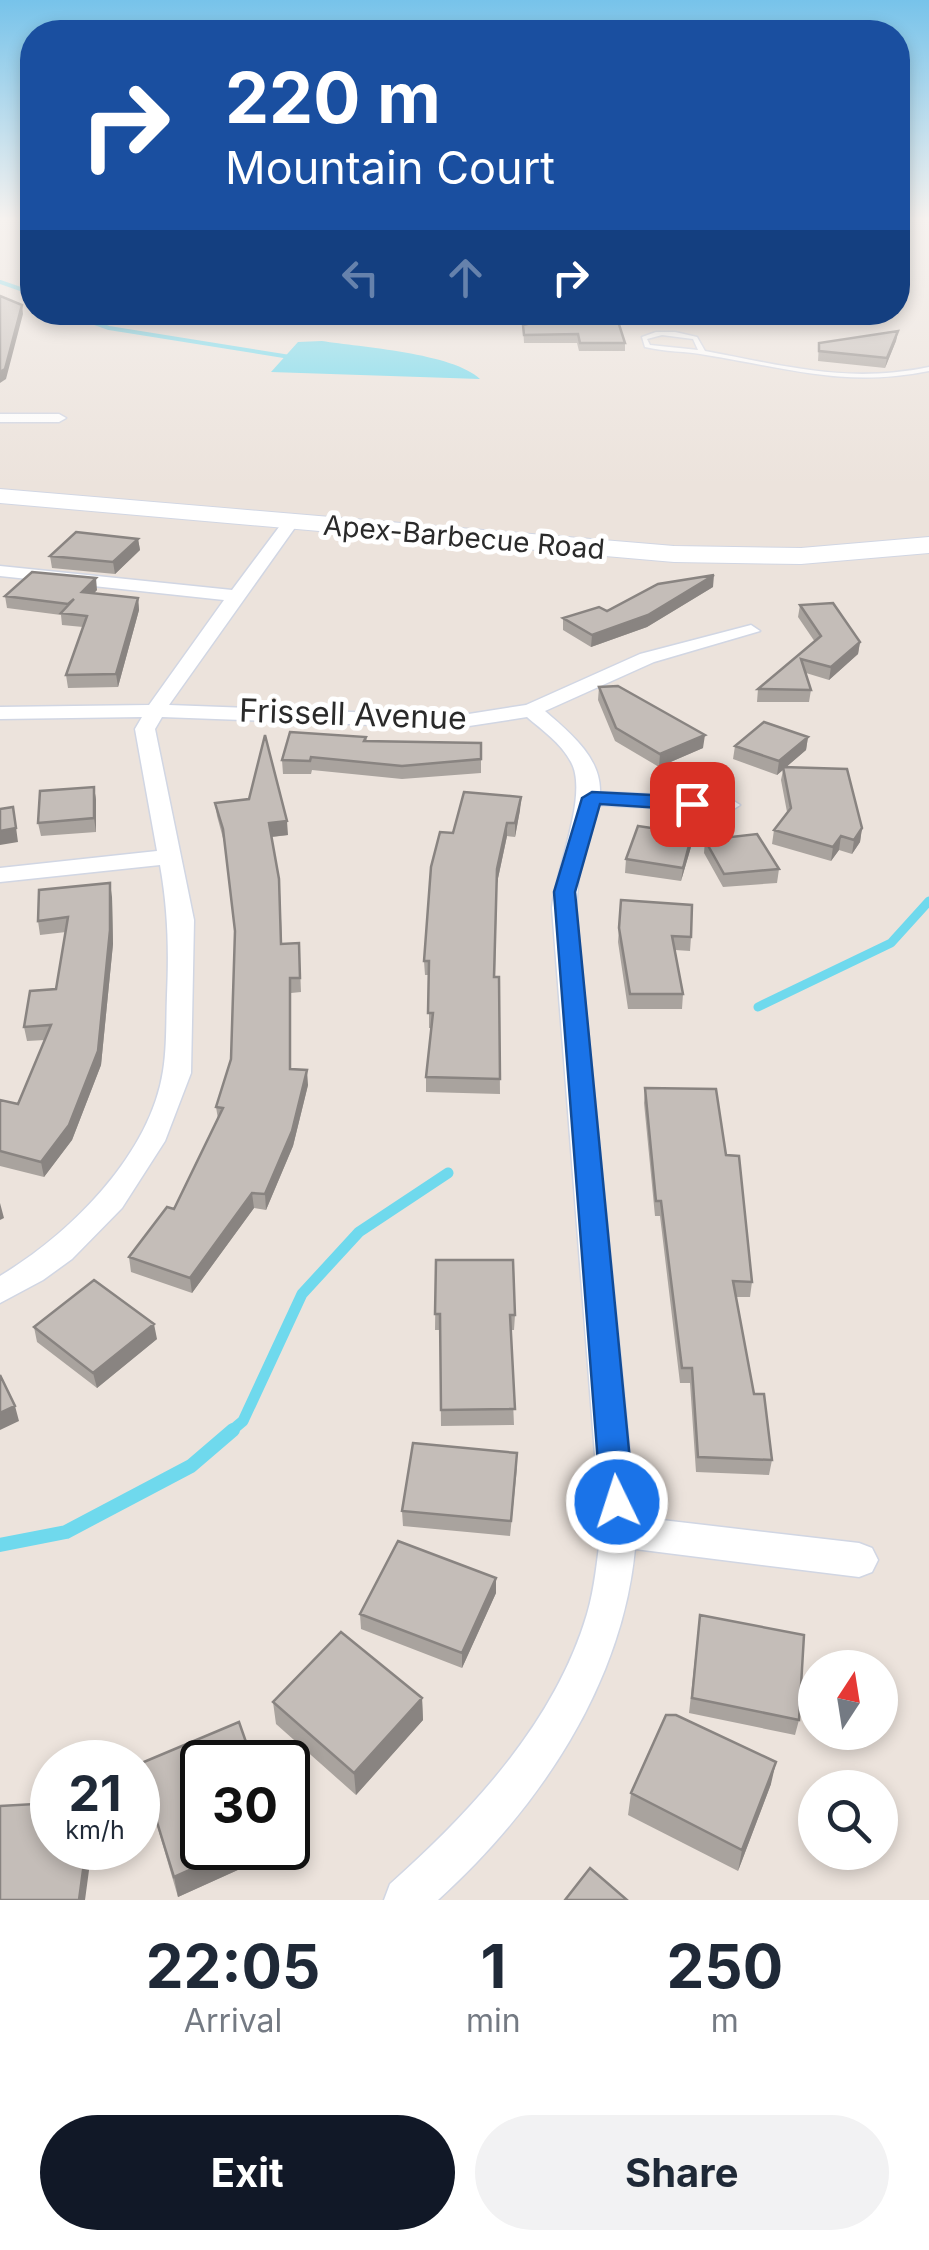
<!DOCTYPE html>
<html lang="en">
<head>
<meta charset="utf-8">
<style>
	:root { --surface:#fff; --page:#f2f2f3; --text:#1f2937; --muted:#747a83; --accent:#111827 }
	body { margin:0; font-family:Inter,sans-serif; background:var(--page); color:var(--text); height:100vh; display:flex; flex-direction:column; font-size:38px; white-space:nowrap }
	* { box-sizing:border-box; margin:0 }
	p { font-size:32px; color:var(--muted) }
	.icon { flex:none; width:55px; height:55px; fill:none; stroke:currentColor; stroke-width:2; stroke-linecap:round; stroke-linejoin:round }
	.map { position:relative; height:1900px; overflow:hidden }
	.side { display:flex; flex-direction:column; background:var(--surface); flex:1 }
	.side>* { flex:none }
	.hud { position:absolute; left:20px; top:20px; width:890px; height:305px; border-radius:40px; box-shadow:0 5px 15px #0003; background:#1a4fa0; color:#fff; overflow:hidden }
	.needle { width:65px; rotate:12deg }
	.tools { position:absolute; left:798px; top:1650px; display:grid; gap:20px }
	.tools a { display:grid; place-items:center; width:100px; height:100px; border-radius:50%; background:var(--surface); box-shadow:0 5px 15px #0003; font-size:50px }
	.speed { position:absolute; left:30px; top:1740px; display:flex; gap:20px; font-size:50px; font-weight:700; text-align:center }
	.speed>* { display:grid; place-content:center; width:130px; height:130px; border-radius:50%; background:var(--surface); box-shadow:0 5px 15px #0003; line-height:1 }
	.speed small { font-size:25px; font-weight:400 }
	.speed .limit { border:5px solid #111; border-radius:15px; background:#fff; color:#111 }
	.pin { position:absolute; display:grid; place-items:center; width:85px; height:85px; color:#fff; margin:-42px; border-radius:20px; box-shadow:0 5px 15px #0006 }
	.me { position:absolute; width:110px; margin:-55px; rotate:356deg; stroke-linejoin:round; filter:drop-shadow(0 0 8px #0008) }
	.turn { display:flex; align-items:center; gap:35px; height:210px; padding:0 40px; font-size:45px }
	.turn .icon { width:130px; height:130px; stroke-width:2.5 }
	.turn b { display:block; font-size:70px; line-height:85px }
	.lanes { display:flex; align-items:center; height:95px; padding:0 40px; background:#0003; justify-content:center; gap:50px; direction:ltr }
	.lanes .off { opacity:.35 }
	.eta { display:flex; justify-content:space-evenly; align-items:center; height:170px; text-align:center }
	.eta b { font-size:60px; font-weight:700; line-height:70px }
	.cta { display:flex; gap:20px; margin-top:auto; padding:20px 40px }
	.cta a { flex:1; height:115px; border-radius:60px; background:var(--accent); color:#fff; font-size:40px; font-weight:700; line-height:115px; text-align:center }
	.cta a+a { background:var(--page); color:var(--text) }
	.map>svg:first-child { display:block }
	.water { fill:#6fd9ed }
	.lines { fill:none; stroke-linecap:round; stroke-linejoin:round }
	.stream-far3 { stroke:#6fd9ed; stroke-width:4 }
	.stream-far2 { stroke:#6fd9ed; stroke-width:9 }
	.stream-far1 { stroke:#6fd9ed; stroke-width:11 }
	.stream { stroke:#6fd9ed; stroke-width:14 }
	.lane-casing { stroke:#d1d6e3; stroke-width:3 }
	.street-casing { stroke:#d1d6e3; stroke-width:3 }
	.secondary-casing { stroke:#d1d6e3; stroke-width:2 }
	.lane { fill:#fff; fill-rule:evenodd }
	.street { fill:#fff; fill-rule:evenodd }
	.secondary { fill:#fff; fill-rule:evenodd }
	.wall { fill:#a9a39e }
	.shaded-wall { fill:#898481 }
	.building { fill:#c4bdb8; stroke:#898481; stroke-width:2.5 }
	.route { fill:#1a73e8; stroke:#114b97; stroke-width:2.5 }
	.labels { text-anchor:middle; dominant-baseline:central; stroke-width:10; stroke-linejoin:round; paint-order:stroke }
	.far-street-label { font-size:28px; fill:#2a2a2a; stroke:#fff }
	.street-label { font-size:32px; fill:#2a2a2a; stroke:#fff }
</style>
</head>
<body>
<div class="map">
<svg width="929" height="1900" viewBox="0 0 929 1900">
	<rect width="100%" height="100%" fill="#ece3dc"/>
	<path class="water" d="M322,341C360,347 453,353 480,379L271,372L298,342Z"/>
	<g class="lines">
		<path class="stream-far3" d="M0,282L32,293
			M64,312L109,328L290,357"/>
		<path class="stream-far2" d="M758,1007L891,943L929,901"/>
		<path class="stream-far1" d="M230,1432L243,1421L302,1294L359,1232L448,1173"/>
		<path class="stream" d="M0,1545L66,1532L191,1466L233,1430"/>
		<defs>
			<path id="lane" d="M656,332H675L697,337L705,351C786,366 847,384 929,367V371C845,388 788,368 706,355C686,351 665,352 645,347L642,337ZM662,335L693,339L698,350L650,345L647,339Z"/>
			<path id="street" d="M0,414H59L66,418L59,422H0Z
				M285,519L299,522L169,705L456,716L526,705L640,654L751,625L760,631L654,662L545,711C569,732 601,757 600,792L729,798L740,805L729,812L599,805L579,875L576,908L636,1517L859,1543L872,1548L878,1560L872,1572L859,1577L635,1549C622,1686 538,1809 438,1900H384L390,1884C472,1811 555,1722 587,1614C595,1587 597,1559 601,1531L552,908C556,868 589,794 571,762C561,743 542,730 527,717L456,728L162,717L155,729L194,920L191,1073L165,1141L122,1208L72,1259L43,1280L0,1303V1276C70,1234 150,1155 163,1071C167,1047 166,1020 167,995C169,949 168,910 160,865L0,882V868L157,851L135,729L142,717L0,719V707L149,705L224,600L0,576V566L232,590Z"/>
			<path id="secondary" d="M0,489L674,546L801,548L929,537V553L801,564L674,562L0,503Z"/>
		</defs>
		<use href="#lane" class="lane-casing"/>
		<use href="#street" class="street-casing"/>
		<use href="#secondary" class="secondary-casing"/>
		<use href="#lane" class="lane"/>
		<use href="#street" class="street"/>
		<use href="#secondary" class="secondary"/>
	</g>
	<path class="wall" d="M523,325L625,343V351H579L577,343H524Z
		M898,331L896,341L885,368L818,361L819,343Z
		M138,539L140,550L115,574L52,568L50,556Z
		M713,587L647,627L591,647L563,630V618L607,611Z
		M97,590L94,593L138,598L139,610L118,687L68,688L66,675L83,627L62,625L61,615L7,608L5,596Z
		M800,605L860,642L858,654L829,680L806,673L811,690L809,702H757L758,689L815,642L798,617Z
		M599,687L703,748L659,767L615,741L598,700Z
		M366,737L367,741L481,743V773L402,779L312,770L311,774H283L282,760Z
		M808,737L806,750L786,767L862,828L860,842L852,854L839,850L831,861L772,844L774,830L787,812L781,780L783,770L777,775L733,759L735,746Z
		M94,787L96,800V832L41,836L38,823Z
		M521,797L520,810L515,837L507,836L497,883L495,977H499L500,1094L426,1092V1077L431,1028H429V975H425L424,961L453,833Z
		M215,803L288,835L272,837L280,893L282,944L299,943L301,992L291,993V1069L308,1085L293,1146L266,1210L254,1208L192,1293L131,1272L129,1257L174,1209L218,1119L216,1107L231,1059L235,932L224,842L217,816Z
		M705,840L779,869L777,883L723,887L704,853Z
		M691,847L681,881L625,873L626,859Z
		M112,897L113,944L101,1065L72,1140L44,1177L0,1166V1100L18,1104L45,1040L27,1041L24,1027L56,989L66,932L40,935L38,921Z
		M621,900L691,937L690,951L675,950L683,994L682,1009H628L618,942Z
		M645,1088L726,1155L752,1282L750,1297H736L754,1394L772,1460L769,1475L696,1472L690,1383H680L660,1216H655L644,1103Z
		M436,1260L515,1315L514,1330H510L514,1425L441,1426L440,1330H435Z
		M34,1327L157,1339L97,1388L37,1342Z
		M517,1468L510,1536L403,1526L402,1511Z
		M496,1578V1593L462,1668L361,1629L360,1614Z
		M698,1631L799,1720L795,1735L689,1713Z
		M422,1698L423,1720L356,1795L276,1724L273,1702Z
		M139,1764L202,1848H280V1851L178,1897Z
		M771,1784L738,1871L628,1815L631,1793Z"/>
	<path class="shaded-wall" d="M22,305L23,314L6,379L0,383V372Z
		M898,331L896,341L885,368L887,358Z
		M138,539L140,550L115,574L113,562Z
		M714,575L713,587L647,627L591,647L592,635Z
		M96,578L97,590L83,604L82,592Z
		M138,598L139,610L118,687L116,674Z
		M860,642L858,654L829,680L831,667Z
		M705,735L703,748L659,767L660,754Z
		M808,737L806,750L777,775L779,761Z
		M94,787L96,800V832L94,818Z
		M521,797L520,810L515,837V823Z
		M15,820L18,842L0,845V831Z
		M287,821L288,835L270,837L269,823Z
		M507,823V836L497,883V869Z
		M862,828L860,842L852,854L854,840Z
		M692,834L691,847L681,881L683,868Z
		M841,836L839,850L831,861L833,847Z
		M110,883L112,897L113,944L101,1065L72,1140L44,1177L41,1162Z
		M307,1070L308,1085L293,1146L266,1210L265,1194Z
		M252,1193L254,1208L192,1293L190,1278Z
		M0,1203L4,1218L0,1220Z
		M154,1324L157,1339L97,1388L93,1373Z
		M15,1406L19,1421L0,1430V1413Z
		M496,1578V1593L462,1668V1653Z
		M422,1698L423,1720L356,1795L354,1773Z
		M776,1762L771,1784L738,1871L742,1850Z
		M86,1848H92L85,1900H79Z
		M239,1848H280V1851L178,1897L174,1877Z"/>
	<path class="building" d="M0,296L22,305L5,369L0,372Z
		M579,312H615L625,343H580L578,334L524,335L523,325Z
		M898,331L887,358L819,351V343Z
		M76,532L138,539L113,562L50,556Z
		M32,572L96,578L82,592L138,598L116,674L66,675L87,616L61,613L74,599L68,604L5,596Z
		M714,575L648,615L592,635L563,618L599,607L607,611L658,584Z
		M833,603L860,642L831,667L801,659L811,690L758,689L821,636L800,605Z
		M618,686L705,735L660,754L616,728L599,687Z
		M764,722L808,737L779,761L735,746Z
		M290,732L366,737L364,741L481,743V759L402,766L311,757L310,761L282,760Z
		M265,735L287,821L269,823L279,879L281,944L299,943L300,978H290V1069L307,1070L292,1131L265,1194L252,1193L190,1278L129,1257L167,1207L174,1209L223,1108L216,1107L231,1059L235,931L223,829L215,803L249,799Z
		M783,767L847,769L862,828L854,840L841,836L833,847L774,830L791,808Z
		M94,787V818L38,823L40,791Z
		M464,792L521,797L515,823H507L497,869L494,977H499L500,1079L426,1077L433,1013H428L429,961H424L431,867L440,832L453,833Z
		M13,807L16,828L0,831V809Z
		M638,826L692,834L683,868L626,859Z
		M757,834L779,869L724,874L705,840Z
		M110,883V930L98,1051L69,1125L41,1162L0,1151V1100L18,1104L51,1025L24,1027L30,991L56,989L68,917L38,921L39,890Z
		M621,900L692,905L691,937L672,936L683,994H630L619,928Z
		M645,1088L716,1089L726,1155L739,1156L752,1282L733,1281L754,1394H764L772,1460L698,1457L692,1368H682L661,1201H656Z
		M436,1260H513L515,1315H510L515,1409L441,1410L440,1314H435Z
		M94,1280L154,1324L93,1373L34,1327Z
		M0,1375L15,1406L0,1413Z
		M413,1443L517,1453L511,1521L402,1511Z
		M398,1541L496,1578L462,1653L360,1614Z
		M700,1615L804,1635L799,1720L692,1698Z
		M341,1632L422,1698L354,1773L273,1702Z
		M666,1715H676L776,1762L742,1850L631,1793Z
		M239,1722L253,1762H202V1848H239L174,1877L139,1764Z
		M52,1803V1848H86L79,1900H0V1806Z
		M590,1868L627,1900H565Z"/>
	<linearGradient id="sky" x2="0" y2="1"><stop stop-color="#77c3ea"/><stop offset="0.45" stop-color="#f6f2ef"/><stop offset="1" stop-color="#f6f2ef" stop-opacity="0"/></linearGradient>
	<rect width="929" height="486" fill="url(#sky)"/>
	<path class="route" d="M592,792L692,797L702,804L692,810L600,804L575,892L634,1502L629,1513L617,1517L606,1513L601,1502L554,892L582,798Z"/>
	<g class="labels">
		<g class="far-street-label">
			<text transform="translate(464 537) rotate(5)">Apex-Barbecue Road</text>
		</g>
		<g class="street-label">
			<text transform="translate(353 714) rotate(2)">Frissell Avenue</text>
		</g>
	</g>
</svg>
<div class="tools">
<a><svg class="needle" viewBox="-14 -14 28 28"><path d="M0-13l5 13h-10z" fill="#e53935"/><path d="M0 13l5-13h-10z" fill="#747a83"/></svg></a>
<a><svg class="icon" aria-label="search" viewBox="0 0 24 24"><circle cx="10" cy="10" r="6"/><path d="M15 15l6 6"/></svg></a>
</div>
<div class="speed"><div>21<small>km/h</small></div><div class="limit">30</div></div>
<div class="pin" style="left:692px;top:804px;background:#d93025"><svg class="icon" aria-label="arrive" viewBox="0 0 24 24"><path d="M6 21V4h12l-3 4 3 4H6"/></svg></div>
<svg class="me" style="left:617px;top:1502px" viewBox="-20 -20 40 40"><circle r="17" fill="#1a73e8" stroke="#fff" stroke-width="3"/><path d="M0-11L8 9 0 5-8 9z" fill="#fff"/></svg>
<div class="hud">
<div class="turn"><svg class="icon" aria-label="right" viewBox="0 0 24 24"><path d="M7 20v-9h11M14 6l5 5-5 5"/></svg><div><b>220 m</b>Mountain Court</div></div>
<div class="lanes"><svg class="icon off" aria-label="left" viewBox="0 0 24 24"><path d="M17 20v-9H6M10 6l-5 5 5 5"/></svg><svg class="icon off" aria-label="ahead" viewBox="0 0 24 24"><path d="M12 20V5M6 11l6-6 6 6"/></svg><svg class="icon" aria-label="right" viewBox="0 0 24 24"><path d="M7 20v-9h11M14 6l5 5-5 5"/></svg></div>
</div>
</div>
<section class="side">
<div class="eta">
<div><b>22:05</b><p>Arrival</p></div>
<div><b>1</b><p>min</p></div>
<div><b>250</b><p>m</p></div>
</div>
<div class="cta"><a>Exit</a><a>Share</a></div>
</section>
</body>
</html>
